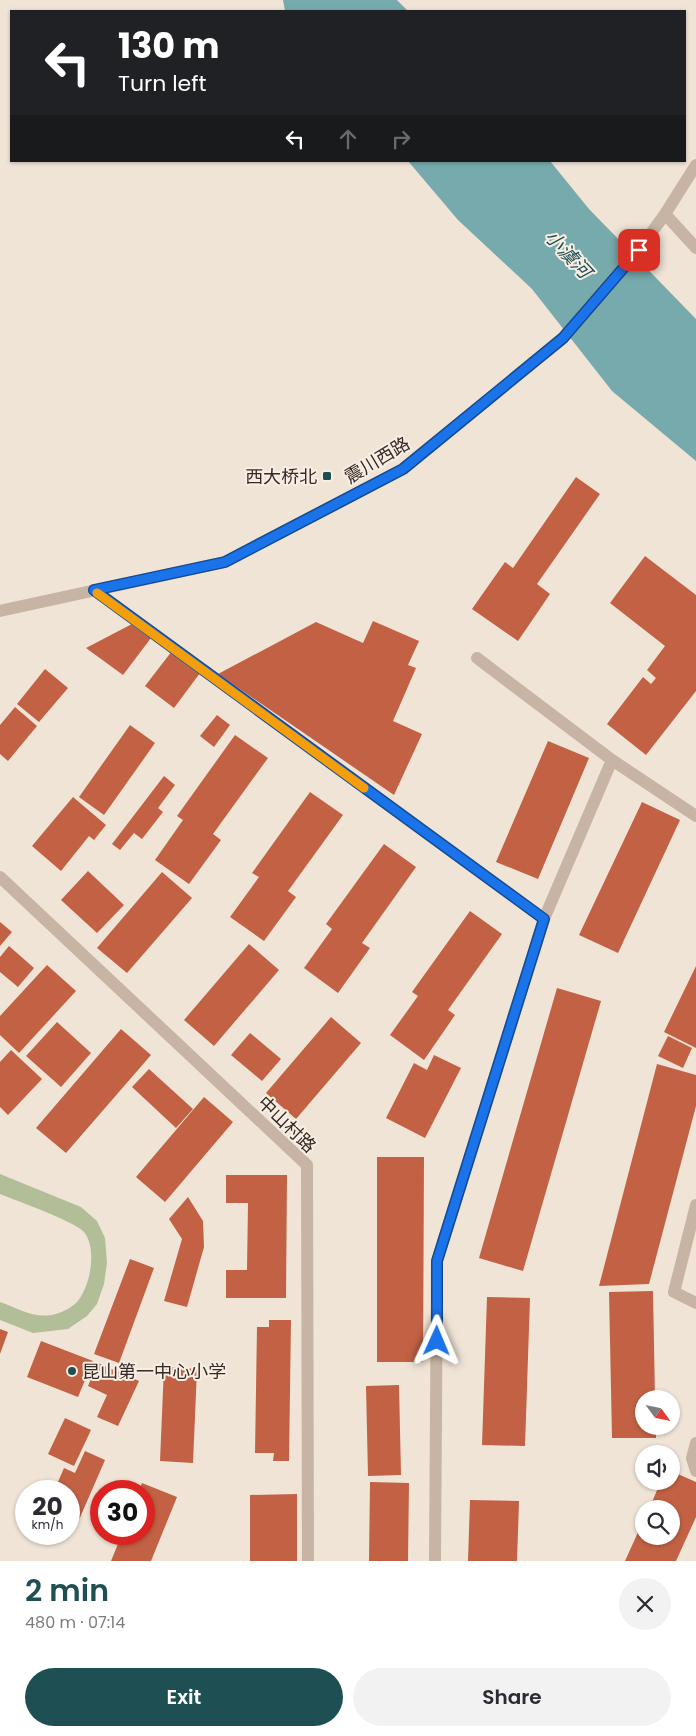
<!DOCTYPE html>
<html lang="en">
<head>
<meta charset="utf-8">
<style>
	:root { --surface:#fff; --page:#f2f2f3; --text:#2b2b33; --muted:#7c7c81; --accent:#1d4f53 }
	body { margin:0; font-family:Poppins,"Noto Sans SC",sans-serif; background:var(--page); color:var(--text); height:100vh; display:flex; flex-direction:column; font-size:19px; white-space:nowrap }
	* { box-sizing:border-box; margin:0 }
	p { font-size:16px; color:var(--muted) }
	.icon { flex:none; width:28px; height:28px; fill:none; stroke:currentColor; stroke-width:2; stroke-linecap:round; stroke-linejoin:round }
	.map { position:relative; height:1561px; overflow:hidden }
	.sheet { display:flex; flex-direction:column; background:var(--surface); flex:1 }
	.sheet>* { flex:none }
	.hud { position:absolute; left:10px; top:10px; width:676px; height:152px; border-radius:0px; box-shadow:0 1px 4px #0004; background:#202124; color:#fff; overflow:hidden }
	.needle { width:32px; rotate:123deg }
	.controls { position:absolute; left:635px; top:1390px; display:grid; gap:10px }
	.controls a { display:grid; place-items:center; width:45px; height:45px; border-radius:50%; background:var(--surface); box-shadow:0 1px 4px #0004; font-size:25px }
	.speed { position:absolute; left:15px; top:1480px; display:flex; gap:10px; font-size:25px; font-weight:700; text-align:center }
	.speed>* { display:grid; place-content:center; width:65px; height:65px; border-radius:50%; background:var(--surface); box-shadow:0 1px 4px #0004; line-height:1 }
	.speed small { font-size:12px; font-weight:400 }
	.speed .limit { border:8px solid #d22; background:#fff; color:#111 }
	.pin { position:absolute; display:grid; place-items:center; width:42px; height:42px; color:#fff; margin:-21px; border-radius:10px; box-shadow:0 2px 8px #0006 }
	.me { position:absolute; width:55px; margin:-28px; rotate:1deg; stroke-linejoin:round; filter:drop-shadow(0 0 4px #0008) }
	.turn { display:flex; align-items:center; gap:18px; height:105px; padding:0 25px; font-size:22px }
	.turn .icon { width:65px; height:65px; stroke-width:2.5 }
	.turn b { display:block; font-size:35px; line-height:42px }
	.lanes { display:flex; align-items:center; height:48px; padding:0 25px; background:#0003; justify-content:center; gap:25px; direction:ltr }
	.lanes .off { opacity:.35 }
	.round { display:grid; place-items:center; flex:none; width:52px; height:52px; border-radius:26px; background:var(--page) }
	.summary { display:flex; align-items:center; justify-content:space-between; height:85px; padding:0 25px }
	h1 { font-size:30px; font-weight:600; line-height:38px; color:var(--accent) }
	.cta { display:flex; gap:10px; margin-top:auto; padding:10px 25px }
	.cta a { flex:1; height:58px; border-radius:30px; background:var(--accent); color:#fff; font-size:20px; font-weight:600; line-height:58px; text-align:center }
	.cta a+a { background:var(--page); color:var(--text) }
	.map>svg:first-child { display:block }
	.green { fill:#b2be98 }
	.water { fill:#77aaac }
	.building { fill:#c26143 }
	.lines { fill:none; stroke-linecap:round; stroke-linejoin:round }
	.minor { stroke:#c7b4a4; stroke-width:12 }
	.route-casing { stroke:#114b97; stroke-width:12 }
	.route { stroke:#1a73e8; stroke-width:9 }
	.slow { stroke:#f59e0b; stroke-width:9 }
	.poi-dot { fill:#1d4f53; stroke:#f8eee3; stroke-width:2 }
	.labels { text-anchor:middle; dominant-baseline:central; stroke-width:4; stroke-linejoin:round; paint-order:stroke }
	.street-label { font-size:18px; fill:#332925; stroke:#f8eee3 }
	.poi-label { font-size:18px; fill:#332925; stroke:#f8eee3; text-anchor:end }
	.water-label { font-size:19px; font-style:italic; fill:#1d4f53; stroke:#f8eee3 }
</style>
</head>
<body>
<div class="map">
<svg width="696" height="1561" viewBox="0 0 696 1561">
	<rect width="100%" height="100%" fill="#f0e4d7"/>
	<path class="green" d="M0,1174L81,1207L97,1221L105,1238L107,1263L104,1284L97,1304L87,1316L68,1329L33,1333L0,1320V1302C17,1308 33,1318 51,1315C59,1314 69,1309 75,1304C90,1290 98,1249 84,1232C74,1221 17,1201 0,1194Z"/>
	<path class="water" d="M283,0H397L408,11H285Z
		M408,161H550L589,209L696,319V461L612,391L532,289L458,220Z"/>
	<path class="building" d="M576,477L600,494L537,584L550,594L518,641L472,609L505,562L513,568Z
		M645,556L696,595V691L646,755L607,724L643,677L651,684L656,678L647,670L665,646L610,603Z
		M373,621L419,641L408,665L416,668L393,721L422,734L394,795L218,674L316,622L363,643Z
		M132,624L151,638L123,675L86,648Z
		M172,651L200,673L174,708L145,686Z
		M45,669L68,688L39,722L17,704Z
		M15,707L37,726L8,761L0,754V725Z
		M217,715L230,725L214,747L200,736Z
		M130,725L155,743L104,815L79,797Z
		M235,735L268,758L213,834L221,840L189,884L155,860L183,820L177,816Z
		M548,741L589,758L538,879L496,862Z
		M164,776L175,785L158,808L163,812L142,839L134,833L120,850L112,844Z
		M310,792L343,815L288,891L296,897L264,941L230,917L259,877L252,873Z
		M73,797L106,825L94,840L89,836L61,871L32,846Z
		M642,802L680,820L618,953L579,935Z
		M384,844L416,867L362,943L370,948L338,993L304,968L332,929L326,924Z
		M88,871L124,905L97,933L61,900Z
		M162,872L192,898L127,973L97,948Z
		M470,911L502,934L448,1010L455,1015L424,1060L390,1035L418,996L412,992Z
		M0,922L12,932L0,946Z
		M249,944L279,970L214,1046L184,1020Z
		M9,946L34,968L18,987L0,972V957Z
		M47,965L76,991L19,1053L0,1035V1016Z
		M696,966V1048L664,1032Z
		M557,988L601,1001L523,1271L479,1258Z
		M331,1017L361,1043L296,1119L266,1093Z
		M57,1022L91,1053L61,1087L26,1056Z
		M121,1029L151,1055L66,1153L36,1128Z
		M250,1033L281,1059L262,1081L231,1055Z
		M668,1036L692,1048L683,1068L658,1056Z
		M11,1050L42,1079L8,1115L0,1107V1062Z
		M434,1055L461,1068L425,1138L386,1118L414,1063L427,1070Z
		M657,1064L696,1075V1106L649,1284L599,1286Z
		M149,1069L193,1109L176,1128L132,1087Z
		M204,1097L233,1122L165,1202L136,1177Z
		M377,1157H424L423,1362H377Z
		M226,1175H287L286,1298H226V1270H247L248,1203H226Z
		M188,1197L203,1221L204,1247L187,1307L164,1301L182,1239L169,1219Z
		M130,1259L154,1268L119,1363L94,1354Z
		M653,1291L655,1399H644V1426H656V1438H612L609,1292Z
		M487,1297L530,1298L525,1446L482,1445Z
		M269,1320H291L289,1461H273L274,1453H255L257,1327H269Z
		M0,1329L8,1332L0,1354Z
		M41,1341L93,1361L78,1397L27,1377Z
		M98,1363L139,1381L118,1426L97,1417L107,1395L88,1386Z
		M164,1367L197,1369L193,1463L160,1461Z
		M399,1385L401,1475L368,1476L366,1386Z
		M65,1418L91,1430L74,1466L48,1454Z
		M85,1451L105,1460L75,1529L69,1527V1491H54L64,1468L75,1473Z
		M671,1471L696,1482V1517L676,1561H625L644,1519V1536H671V1509H649L661,1481H671Z
		M370,1482L409,1483L408,1561H369Z
		M142,1483L177,1497L151,1561H111L122,1534H144V1491H139Z
		M297,1494V1561H250V1495Z
		M470,1500L519,1501L517,1561H468Z"/>
	<g class="lines">
		<path class="minor" d="M665,214L696,248
			M94,590L544,919L612,760L696,816
			M0,611L225,562L403,469L563,338L639,250L665,214L696,165
			M477,658L612,760
			M0,877L307,1165L308,1561
			M696,1205L674,1292L696,1303
			M696,1443L692,1458L696,1471
			M435,1561L437,1261L544,919"/>
	</g>
	<g class="lines">
		<defs>
			<path id="route" d="M437,1341V1261L544,919L94,590L225,562L403,469L563,338L639,250"/>
		</defs>
		<use href="#route" class="route-casing"/>
		<use href="#route" class="route"/>
		<path class="slow" d="M97,593L364,788"/>
	</g>
	<g class="poi-dot">
		<rect x="322" y="471" width="10" height="10" rx="2.5"/>
		<circle cx="72" cy="1371" r="5"/>
	</g>
	<g class="labels">
		<g class="street-label">
			<text transform="translate(377 460) rotate(-31)">震川西路</text>
			<text transform="translate(287 1124) rotate(44)">中山村路</text>
		</g>
		<g class="poi-label">
			<text x="317" y="476">西大桥北</text>
			<text x="82" y="1371" text-anchor="start">昆山第一中心小学</text>
		</g>
		<g class="water-label">
			<text transform="translate(568 254) rotate(47)">小澞河</text>
		</g>
	</g>
</svg>
<div class="controls">
<a><svg class="needle" viewBox="-14 -14 28 28"><path d="M0-13l5 13h-10z" fill="#e53935"/><path d="M0 13l5-13h-10z" fill="#7c7c81"/></svg></a>
<a><svg class="icon" aria-label="sound" viewBox="0 0 24 24"><path d="M4 9h4l5-4v14l-5-4H4zM17 9q2 3 0 6"/></svg></a>
<a><svg class="icon" aria-label="search" viewBox="0 0 24 24"><circle cx="10" cy="10" r="6"/><path d="M15 15l6 6"/></svg></a>
</div>
<div class="speed"><div>20<small>km/h</small></div><div class="limit">30</div></div>
<div class="pin" style="left:639px;top:250px;background:#d93025"><svg class="icon" aria-label="arrive" viewBox="0 0 24 24"><path d="M6 21V4h12l-3 4 3 4H6"/></svg></div>
<svg class="me" style="left:437px;top:1341px" viewBox="-20 -20 40 40"><path d="M0-17L14 15 0 8-14 15z" fill="#1a73e8" stroke="#fff" stroke-width="4"/></svg>
<div class="hud">
<div class="turn"><svg class="icon" aria-label="left" viewBox="0 0 24 24"><path d="M17 20v-9H6M10 6l-5 5 5 5"/></svg><div><b>130 m</b>Turn left</div></div>
<div class="lanes"><svg class="icon" aria-label="left" viewBox="0 0 24 24"><path d="M17 20v-9H6M10 6l-5 5 5 5"/></svg><svg class="icon off" aria-label="ahead" viewBox="0 0 24 24"><path d="M12 20V5M6 11l6-6 6 6"/></svg><svg class="icon off" aria-label="right" viewBox="0 0 24 24"><path d="M7 20v-9h11M14 6l5 5-5 5"/></svg></div>
</div>
</div>
<section class="sheet">
<div class="summary"><div><h1>2 min</h1><p>480 m · 07:14</p></div><a class="round"><svg class="icon" aria-label="close" viewBox="0 0 24 24"><path d="M6 6l12 12M18 6L6 18"/></svg></a></div>
<div class="cta"><a>Exit</a><a>Share</a></div>
</section>
</body>
</html>
